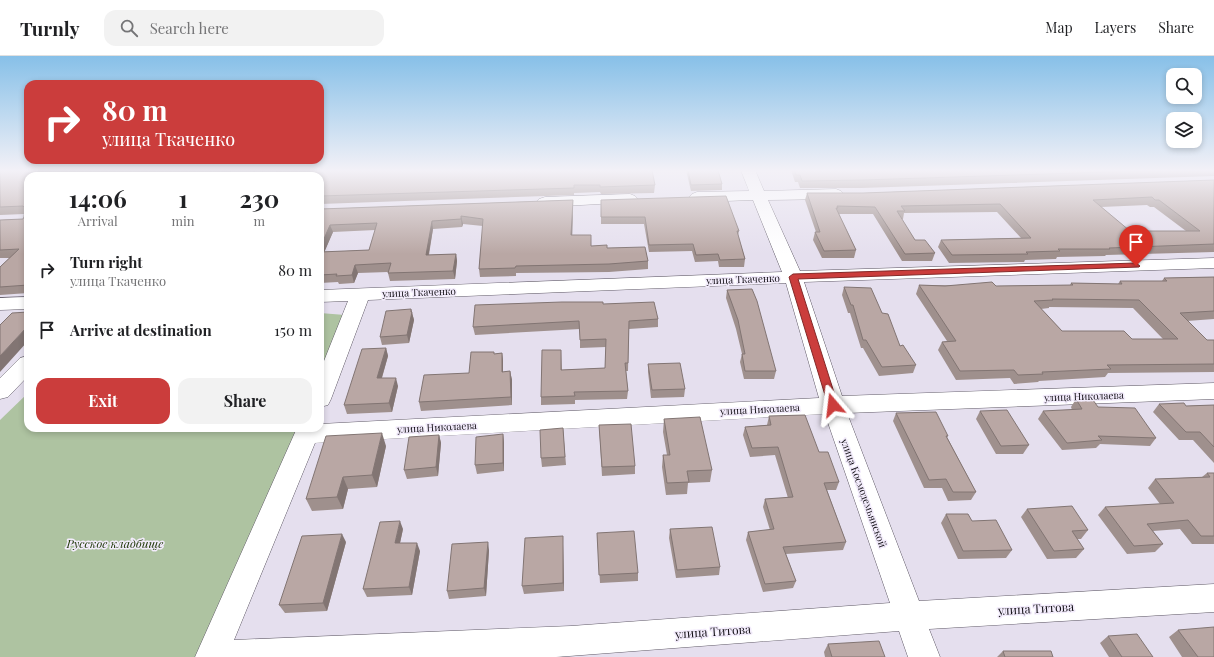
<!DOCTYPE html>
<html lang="en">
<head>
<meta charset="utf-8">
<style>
	:root { --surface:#fff; --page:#f2f2f2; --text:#202124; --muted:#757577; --line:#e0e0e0; --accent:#cb3d3c }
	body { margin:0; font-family:"Playfair Display",serif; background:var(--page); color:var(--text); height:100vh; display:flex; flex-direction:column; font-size:15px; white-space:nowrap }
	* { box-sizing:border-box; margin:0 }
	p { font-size:13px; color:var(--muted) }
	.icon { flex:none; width:22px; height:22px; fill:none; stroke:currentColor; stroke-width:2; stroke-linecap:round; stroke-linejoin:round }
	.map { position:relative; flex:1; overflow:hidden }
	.sheet { position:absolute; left:24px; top:116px; width:300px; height:260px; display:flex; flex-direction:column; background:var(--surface); border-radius:12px; box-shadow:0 2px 6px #0003 }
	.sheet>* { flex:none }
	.guide { position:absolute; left:24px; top:24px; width:300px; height:84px; border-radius:12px; box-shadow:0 2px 6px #0003; background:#cb3d3c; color:#fff; overflow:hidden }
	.tools { position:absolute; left:1166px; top:12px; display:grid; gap:8px }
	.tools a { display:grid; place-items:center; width:36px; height:36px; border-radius:8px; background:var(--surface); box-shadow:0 2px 6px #0003; font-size:20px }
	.pin { position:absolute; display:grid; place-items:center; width:34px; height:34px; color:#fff; margin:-41px -17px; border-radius:50% 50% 50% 0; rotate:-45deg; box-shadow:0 0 4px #0007 }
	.pin .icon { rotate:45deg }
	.me { position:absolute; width:44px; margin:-22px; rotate:343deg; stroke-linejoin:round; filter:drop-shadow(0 0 3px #0008) }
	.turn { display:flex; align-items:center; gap:14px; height:84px; padding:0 12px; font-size:18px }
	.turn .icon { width:52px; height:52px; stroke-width:2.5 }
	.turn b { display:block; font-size:28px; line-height:34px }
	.eta { display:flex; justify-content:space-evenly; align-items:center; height:68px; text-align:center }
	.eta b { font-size:24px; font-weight:700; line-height:28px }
	.action { display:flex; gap:8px; margin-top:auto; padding:8px 12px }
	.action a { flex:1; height:46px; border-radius:12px; background:var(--accent); color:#fff; font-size:16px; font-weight:700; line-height:46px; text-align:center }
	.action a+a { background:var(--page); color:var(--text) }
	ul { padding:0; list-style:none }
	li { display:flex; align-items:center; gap:12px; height:60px; padding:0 12px }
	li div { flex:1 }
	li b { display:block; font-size:15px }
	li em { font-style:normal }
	header { display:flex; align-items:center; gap:24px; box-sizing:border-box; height:56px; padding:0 20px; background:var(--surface); border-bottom:1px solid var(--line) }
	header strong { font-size:19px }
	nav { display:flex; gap:22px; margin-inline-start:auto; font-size:14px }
	.search { width:280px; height:36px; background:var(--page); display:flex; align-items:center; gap:10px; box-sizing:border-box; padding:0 14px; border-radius:12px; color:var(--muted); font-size:15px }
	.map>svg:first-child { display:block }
	.green { fill:#aec3a1 }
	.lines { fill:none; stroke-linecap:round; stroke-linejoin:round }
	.service-casing { stroke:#5f5966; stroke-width:2 }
	.minor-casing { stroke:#5f5966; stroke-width:1 }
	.service { fill:#fff; fill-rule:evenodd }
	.minor { fill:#fff; fill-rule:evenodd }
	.wall { fill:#9f908d; fill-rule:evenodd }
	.shaded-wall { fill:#827573 }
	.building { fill:#b9a7a4; stroke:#827573; fill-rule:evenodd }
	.route { fill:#cb3d3c; stroke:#842827 }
	.labels { text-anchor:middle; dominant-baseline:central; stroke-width:3; stroke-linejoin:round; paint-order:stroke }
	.street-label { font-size:10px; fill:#141117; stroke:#f3ecfc }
	.near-park-label { font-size:12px; font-style:italic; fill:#1b3503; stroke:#f3ecfc }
	.near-street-label { font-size:12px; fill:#141117; stroke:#f3ecfc }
</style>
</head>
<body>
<header>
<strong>Turnly</strong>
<div class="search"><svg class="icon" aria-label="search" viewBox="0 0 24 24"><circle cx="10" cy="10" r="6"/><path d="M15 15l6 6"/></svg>Search here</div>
<nav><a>Map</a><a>Layers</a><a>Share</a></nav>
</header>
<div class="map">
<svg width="1214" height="601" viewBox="0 0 1214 601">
	<rect width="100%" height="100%" fill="#e5dfee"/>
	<path class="green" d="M320,257L345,259L320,320Z
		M28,337V372H298L203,601H0V364Z"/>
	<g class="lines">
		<defs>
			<path id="service" d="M256,114H263L258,120H251Z"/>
			<path id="minor" d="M741,114H755L764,135L836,133L841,135L844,138L841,141L836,143L768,144L800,215L1214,202V212L804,226L842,340L1214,327V343L847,357L919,545L1214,528V556L929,573L940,601H908L899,575L556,601H195L297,372H320V368L819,342L786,227L368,244L331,343L328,349L320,351V315L348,245L320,246V234L782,216L753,144L697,146L692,144L689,141L692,138L697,136L749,135ZM825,358L890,547L571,570L234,584L315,387Z
				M630,138L635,140L638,143L635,146L545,151L539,149L537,146L539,143L545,141Z
				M28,241V253L0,254V242Z
				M28,300V320L8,341L0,343V322L20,302Z"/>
		</defs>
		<use href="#service" class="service-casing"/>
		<use href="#minor" class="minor-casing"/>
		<use href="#service" class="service"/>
		<use href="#minor" class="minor"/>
	</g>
	<path class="wall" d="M0,114H232L228,120H28V237L0,239V211L10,202H0V164L23,163L24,161V158L0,159Z
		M686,114H718L722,128V134L691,135Z
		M791,114H1214V120L861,132H800L798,126H795Z
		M320,120L655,129L654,137L601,138L600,136L574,137V139L320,148Z
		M1214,124V196L1106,199L1105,200L1057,201L1056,203L1025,204L1024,206L949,207L938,191L941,184L1021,182L997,156L904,157L903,163H901L915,184L935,197L932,205H902L873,158H839L856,194L854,202H822L813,184L815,176H816L805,144L807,137H863ZM1147,149L1150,151H1154L1186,175H1130L1101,151Z
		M573,144L572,179L591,190L607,192L648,205V213L609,216L516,217V220L480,221L479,213L483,170L463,168L462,171L433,173L429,199L456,198L457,205L455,223L390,225L388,217V216L358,217L354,227L339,228L338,226L320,227V153ZM375,174L369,194L324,196L333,176Z
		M601,144L739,175L738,179L745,203L744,211H719L718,205L695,206L692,195L649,196L644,168H601Z
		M1214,221V263L1187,265L1207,284H1214V316L1108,317L1105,321L1039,325L1038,326L1014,328L1010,322L956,324L938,294L942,286L947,285L916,238L919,229L996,230L1070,229L1071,227L1118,228L1120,225H1162L1164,222ZM1049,251L1133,252L1163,283H1132L1062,275L1041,253L1049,252Z
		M844,231L882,257L900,290L916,309L913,317L879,320L863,292H861L850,257H848L842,239Z
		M727,234L776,315L774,323H744L740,306L742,298L736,273L726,242Z
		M603,248L658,263V271L629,273L628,315H626L628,335L627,343L575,344V348L541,349V341L561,294L562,314L605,312L606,291L580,292V273L475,279L473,271Z
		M411,253L414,264L409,287L382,289L380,281Z
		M386,292L388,300L382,322L398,330L392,356L347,358L344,349Z
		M502,297L503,305V316L510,315L512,324V349L421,355L419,346L469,317L494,298Z
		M648,308L685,333L684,341L651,342L648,316Z
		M1076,343L1098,351L1156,382L1150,390L1100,388L1096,392L1062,394L1038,363L1043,355L1072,354L1071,351Z
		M1159,348L1186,350L1214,349V407L1193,384H1179L1153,356Z
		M980,355L1029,389L1023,398H996L976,363Z
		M896,357L948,380L947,381L976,436L971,444L948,445L942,432H924L893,365Z
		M769,360L819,396L839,426L836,434H827L846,486L843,494L786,498L796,525L793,532L763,536L746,484L748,476L770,474L763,451L765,443L788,442L775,399L750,401L743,379L745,371L767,369Z
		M664,363L712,414L710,426L688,427L687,438L666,439L662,411L663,399H667L663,376Z
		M599,369L635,410V418L602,420Z
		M563,372L566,409L542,411L541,402Z
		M503,378L504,387V415L477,418L475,409Z
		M439,379L441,387L438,420L407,423L404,414Z
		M386,390L377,431L348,433L343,453L312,455L306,443Z
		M1207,417H1214V488H1192L1180,473L1153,475L1163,488L1155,496L1127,498L1098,459L1105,451L1160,448L1148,432L1155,423L1202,421Z
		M1027,453L1088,474L1081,483H1077L1084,493L1076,502L1047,503L1021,461Z
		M946,458L972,465L1012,494L1006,502L958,503L941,467Z
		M403,473L400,487L420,495L412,539L367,541L363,533Z
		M670,473L720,511L719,519L676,522L669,482Z
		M597,477L638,517V525L600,527Z
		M346,486L327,555L285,557L279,549Z
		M563,488L564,535L524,538L522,530Z
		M489,494L486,540L449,543L447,535Z
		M1178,574L1214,601H1182L1169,581Z
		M1108,580L1153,601H1109L1100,587Z
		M828,588L885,601H825L824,596Z
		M1003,595L1053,601H997Z"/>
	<path class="shaded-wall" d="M224,114H232L228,120H219Z
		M573,144V152L572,187L571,179Z
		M461,160L463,168L462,171L461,163Z
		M432,165L433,173L427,207L426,199Z
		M330,169L333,176L321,204L320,202V192Z
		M456,198L457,205L455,223L453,215Z
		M355,209L358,217L354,227L352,219Z
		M411,253L414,264L409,287L407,279Z
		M26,272L28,274V285L0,316V300Z
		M386,292L388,300L379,331L377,322Z
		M502,297L503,305V324L502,316Z
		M510,315L512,324V349L511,341Z
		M396,322L398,330L392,356L389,347Z
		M382,377L386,390L377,431L372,419Z
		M503,378L504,387V415L503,407Z
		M439,379L441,387L438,420L436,411Z
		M343,421L348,433L343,453L337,441Z
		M400,465L403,473L398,496L395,487Z
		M342,478L346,486L327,555L323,547Z
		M563,480V488L564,535L563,527Z
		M488,486L489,494L486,540L484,532Z
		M417,487L420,495L412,539L409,531Z"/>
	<path class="building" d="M0,114H224L219,120H28V229L0,231V211L19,193L0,194V164L23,163L24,161L25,152L23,150L0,151Z
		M277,114H652L655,129L600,131V129H574V132L320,140V120H274Z
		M688,114H718L722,128L691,129Z
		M795,114H1167L863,124L802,125L800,119H796Z
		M1214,124V188L1109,192L1110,193H1058L1060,195L1026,196L1028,198L952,199L941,184L1031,182L1000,148L901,150L905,155H897L915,184H925L935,197L905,198L875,151L837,150L838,152H836L856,194L824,195L815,176H820L807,137H863ZM1152,141L1155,144H1159L1200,175H1130L1093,144Z
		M726,140L739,175H737L745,203L720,204L718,198L696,199L693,188L649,189L645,161H601V144Z
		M573,144L571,179H591V190L607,189V192L645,191L648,205L609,208L516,210L515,212L479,213L483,163L461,160V163L432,165L426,199L456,198L453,215L388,217L391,207L355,209L352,219L336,220L337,218L320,219V196L369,194L377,167L330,169L320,192V153Z
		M1214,221V255L1180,257L1207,284H1214V308L1107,309L1111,313L1042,316L1043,318L1018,319L1014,314L960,315L942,286L956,285L919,229L945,230L992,226L996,230L1073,229L1071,227L1122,228L1120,225H1167L1164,222ZM1052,243L1139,244L1178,283H1132L1124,275H1062L1034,245L1053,244Z
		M844,231L871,232L882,257L888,258L900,290L903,289L916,309L882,311L866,284H863L853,249H851Z
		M752,233L757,245L776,315H745L742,298H745L738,264L727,234Z
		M562,246H603V248L654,246L658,263L629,265L628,307H625L628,335L574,336L575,340L541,341L542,294H561V314L605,312L606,283L580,284L579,265L473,271L475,249Z
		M411,253V256H412L407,279L380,281L386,255Z
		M28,256V271L26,272L0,300V269L12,257Z
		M386,292L377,322H396L389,347L344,349L362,293Z
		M471,296H494V298L502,297V316L510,315L511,341L419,346L424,319L469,317Z
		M680,307L685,333L652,334L648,308Z
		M1076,343L1093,344L1098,351L1135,352L1156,382L1098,380L1102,384L1067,387L1043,355L1082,353Z
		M1184,347L1186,350L1214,349V391L1200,376H1186L1159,348Z
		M1007,354L1029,389L1001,390L980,355Z
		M936,356L948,380H946L976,436H953L946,423L929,424L896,357Z
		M805,359L819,396H828L839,426L824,427L846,486L783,491L796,525L765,528L748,476L774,473L765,443L793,441L778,391L752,392L745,371L771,369L769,360Z
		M700,361L712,414L687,415L689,426L667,427L663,399H670L664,363Z
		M631,368L635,410L602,411L599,369Z
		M563,372L565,401L541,402L540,374Z
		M382,377L372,419L343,421L337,441L306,443L326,380Z
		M503,378V407L475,409L476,381Z
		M439,379L436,411L404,414L409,381Z
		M1207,417H1214V480H1201L1188,464L1147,468L1163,488L1134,490L1105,451L1174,447L1155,423L1210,421Z
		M1072,450L1088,474L1072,475L1084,493L1054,495L1027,453Z
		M946,458H968L972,465L996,464L1012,494L963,495Z
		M400,465L395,487H417L409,531L363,533L380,466Z
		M712,471L720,511L677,514L670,473Z
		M634,475L638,517L599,519L597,477Z
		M342,478L323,547L279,549L302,480Z
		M563,480V527L522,530L525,482Z
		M488,486L484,532L447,535L452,488Z
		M1214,571V601H1198L1178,574Z
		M1137,578L1153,601H1122L1108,580Z
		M879,585L885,601H832L828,588Z
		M1003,595H1051L1053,601H1005Z"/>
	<linearGradient id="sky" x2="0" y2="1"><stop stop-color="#87c0e8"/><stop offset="0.58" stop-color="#f3f1f7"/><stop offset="1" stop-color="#f3f1f7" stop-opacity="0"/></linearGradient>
	<rect width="1214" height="198" fill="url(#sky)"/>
	<path class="route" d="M1136,207L1140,210L1139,211L798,223L838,349L833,353L828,349L789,221L793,218Z"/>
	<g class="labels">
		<g class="street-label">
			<text transform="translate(743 223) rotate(-2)">улица Ткаченко</text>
			<text transform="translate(419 236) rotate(-2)">улица Ткаченко</text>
			<text transform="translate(1084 340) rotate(-2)">улица Николаева</text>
			<text transform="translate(760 353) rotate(-3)">улица Николаева</text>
			<text transform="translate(437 371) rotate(-3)">улица Николаева</text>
			<text transform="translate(864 437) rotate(70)">улица Космодемьянской</text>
		</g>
		<g class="near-park-label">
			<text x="115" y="487">Русское кладбище</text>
		</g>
		<g class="near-street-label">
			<text transform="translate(1036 552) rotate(-3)">улица Титова</text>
			<text transform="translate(713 575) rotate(-4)">улица Титова</text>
		</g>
	</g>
</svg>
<div class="tools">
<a><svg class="icon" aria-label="search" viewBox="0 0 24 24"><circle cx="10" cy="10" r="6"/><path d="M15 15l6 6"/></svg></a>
<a><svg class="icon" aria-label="layers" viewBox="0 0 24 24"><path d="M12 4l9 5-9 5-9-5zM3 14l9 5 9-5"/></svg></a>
</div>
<div class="pin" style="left:1136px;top:210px;background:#d93025"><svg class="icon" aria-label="arrive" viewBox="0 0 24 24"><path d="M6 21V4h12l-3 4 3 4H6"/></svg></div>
<svg class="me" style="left:833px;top:349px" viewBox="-20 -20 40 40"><path d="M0-17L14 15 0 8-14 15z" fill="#cb3d3c" stroke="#fff" stroke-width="4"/></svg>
<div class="guide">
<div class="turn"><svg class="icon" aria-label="right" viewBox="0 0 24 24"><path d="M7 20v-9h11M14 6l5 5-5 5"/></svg><div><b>80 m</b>улица Ткаченко</div></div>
</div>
<section class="sheet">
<div class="eta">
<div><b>14:06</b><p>Arrival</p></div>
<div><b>1</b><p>min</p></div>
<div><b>230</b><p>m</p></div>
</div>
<ul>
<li><svg class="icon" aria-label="right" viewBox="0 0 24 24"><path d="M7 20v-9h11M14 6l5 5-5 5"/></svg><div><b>Turn right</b><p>улица Ткаченко</p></div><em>80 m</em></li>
<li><svg class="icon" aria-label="arrive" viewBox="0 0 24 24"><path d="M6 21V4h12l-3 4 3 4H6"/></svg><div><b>Arrive at destination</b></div><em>150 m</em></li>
</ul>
<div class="action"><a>Exit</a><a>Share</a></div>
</section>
</div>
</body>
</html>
